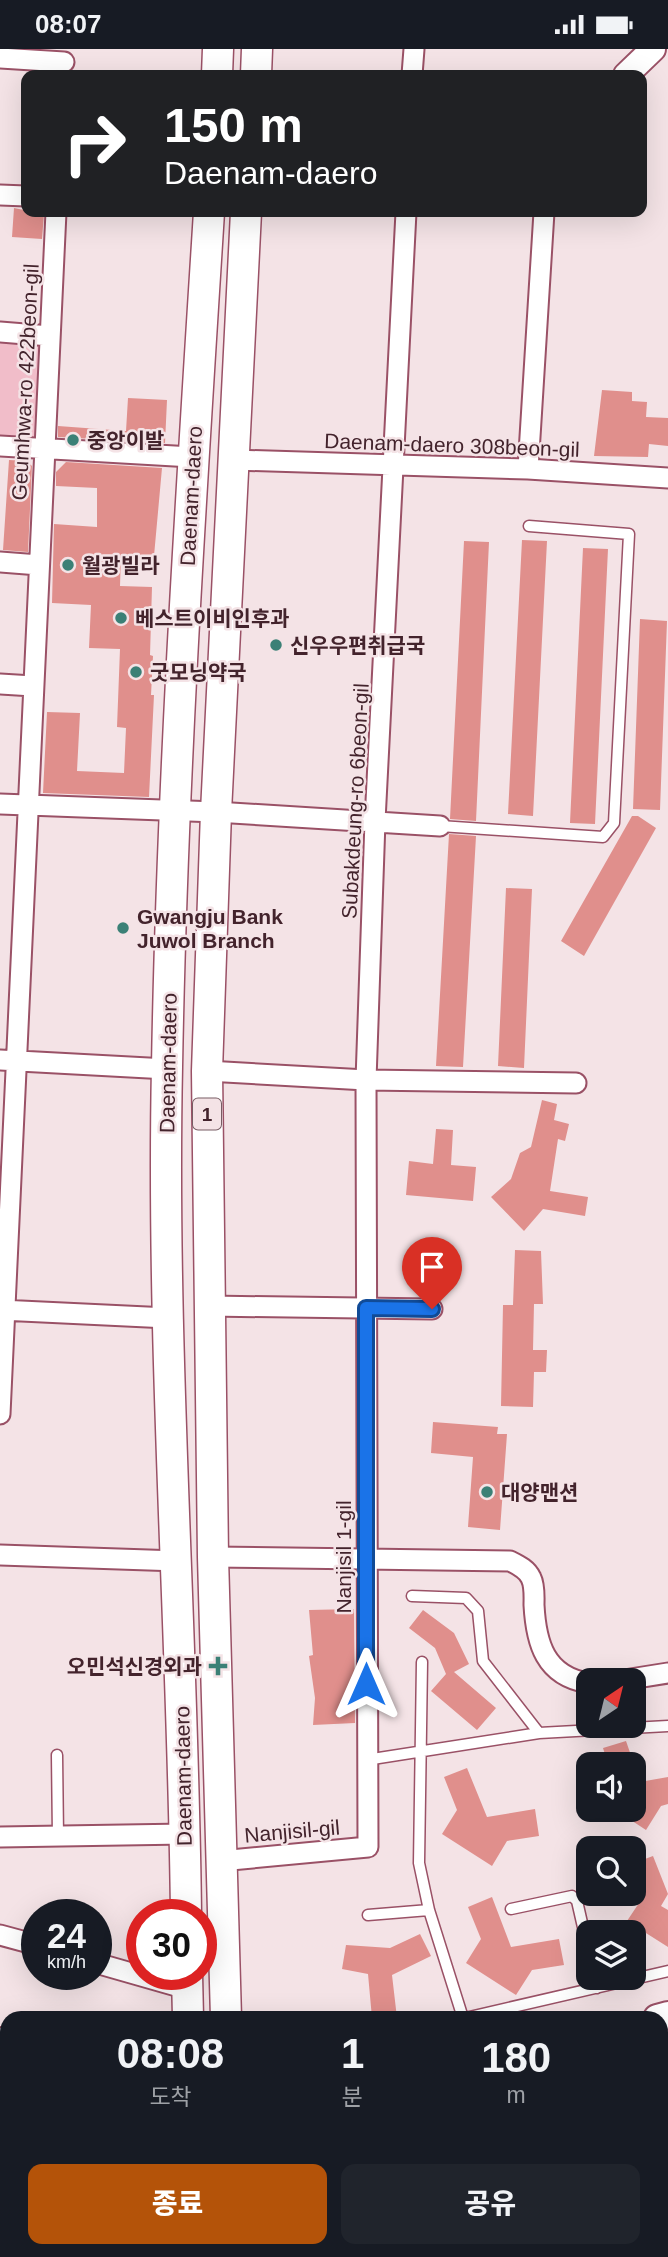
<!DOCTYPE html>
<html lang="ko">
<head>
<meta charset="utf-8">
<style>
	:root { --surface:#171b24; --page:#20242c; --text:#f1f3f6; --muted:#9ea1a6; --accent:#b45309 }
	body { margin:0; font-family:Arial,"Noto Sans KR",sans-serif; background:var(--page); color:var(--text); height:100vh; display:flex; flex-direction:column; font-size:26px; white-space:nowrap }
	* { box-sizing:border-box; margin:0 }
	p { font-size:23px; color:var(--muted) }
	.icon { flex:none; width:38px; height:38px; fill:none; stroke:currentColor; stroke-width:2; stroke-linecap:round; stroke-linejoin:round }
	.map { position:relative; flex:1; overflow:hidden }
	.details { position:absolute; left:0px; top:1962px; width:668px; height:247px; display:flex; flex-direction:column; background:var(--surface); border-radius:21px 21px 0 0; box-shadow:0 7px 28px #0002 }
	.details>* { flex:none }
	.banner { position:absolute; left:21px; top:21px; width:626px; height:147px; border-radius:14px; box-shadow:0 7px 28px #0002; background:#202124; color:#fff; overflow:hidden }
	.needle { width:46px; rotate:35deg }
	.fabs { position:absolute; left:576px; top:1619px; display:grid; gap:14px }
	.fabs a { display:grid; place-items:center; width:70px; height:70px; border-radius:14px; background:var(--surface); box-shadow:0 7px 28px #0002; font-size:35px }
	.speed { position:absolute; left:21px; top:1850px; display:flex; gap:14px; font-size:35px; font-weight:700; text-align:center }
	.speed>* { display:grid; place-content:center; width:91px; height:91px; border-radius:50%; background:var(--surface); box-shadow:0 7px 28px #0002; line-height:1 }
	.speed small { font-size:18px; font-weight:400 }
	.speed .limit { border:10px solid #d22; background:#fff; color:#111 }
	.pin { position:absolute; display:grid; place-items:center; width:60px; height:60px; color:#fff; margin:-72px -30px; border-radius:50% 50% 50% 0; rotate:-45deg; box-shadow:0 0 7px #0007 }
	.pin .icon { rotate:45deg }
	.me { position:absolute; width:77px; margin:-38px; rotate:0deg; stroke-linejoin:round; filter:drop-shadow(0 0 5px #0008) }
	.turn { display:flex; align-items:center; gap:24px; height:147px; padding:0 28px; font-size:32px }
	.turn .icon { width:91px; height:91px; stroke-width:2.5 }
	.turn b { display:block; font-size:49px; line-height:60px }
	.eta { display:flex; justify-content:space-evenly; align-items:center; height:119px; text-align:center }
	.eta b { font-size:42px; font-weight:800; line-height:49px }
	.action { display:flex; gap:14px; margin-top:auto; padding:14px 28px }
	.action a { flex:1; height:80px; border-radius:14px; background:var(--accent); color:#fff; font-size:28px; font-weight:800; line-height:80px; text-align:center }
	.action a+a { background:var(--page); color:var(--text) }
	.status { display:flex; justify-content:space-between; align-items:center; height:49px; padding:0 35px; background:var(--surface); direction:ltr }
	.status svg { height:19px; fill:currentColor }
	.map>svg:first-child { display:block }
	.green { fill:#f1bdc9 }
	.building { fill:#e08f8c }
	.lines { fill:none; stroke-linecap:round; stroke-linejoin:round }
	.service-casing { stroke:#9a5166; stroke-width:13 }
	.minor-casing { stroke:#9a5166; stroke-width:23 }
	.tertiary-casing { stroke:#9a5166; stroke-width:28 }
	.secondary-casing { stroke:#9a5166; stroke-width:30 }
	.primary-casing { stroke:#9a5166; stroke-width:33 }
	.service { stroke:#fff; stroke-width:10 }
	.minor { stroke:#fff; stroke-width:19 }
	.tertiary { stroke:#fff; stroke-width:24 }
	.secondary { stroke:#fff; stroke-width:26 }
	.primary { stroke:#fff; stroke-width:30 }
	.route-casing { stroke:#114b97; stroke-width:18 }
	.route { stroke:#1a73e8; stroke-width:12 }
	.poi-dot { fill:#3b8076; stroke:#f4e3e6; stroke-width:2.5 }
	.labels { text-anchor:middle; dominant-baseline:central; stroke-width:5; stroke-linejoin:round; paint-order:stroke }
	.shield { fill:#f4e3e6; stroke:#785d64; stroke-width:2 }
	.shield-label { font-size:19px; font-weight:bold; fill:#43232c }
	.street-label { font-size:21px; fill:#43232c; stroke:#f4e3e6 }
	.poi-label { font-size:21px; font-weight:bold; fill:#43232c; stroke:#f4e3e6; text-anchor:start }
</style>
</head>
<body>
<div class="status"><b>08:07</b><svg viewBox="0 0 49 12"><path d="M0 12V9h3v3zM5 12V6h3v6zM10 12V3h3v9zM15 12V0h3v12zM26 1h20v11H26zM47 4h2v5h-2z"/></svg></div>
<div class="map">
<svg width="668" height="2208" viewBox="0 0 668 2208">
	<rect width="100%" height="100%" fill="#f4e3e6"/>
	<path class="green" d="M0,283L50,287L45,400L0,397Z"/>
	<path class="building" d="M14,159L44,165L42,190L12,188Z
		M602,341L632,343V352L647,353L646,368L668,369V397L649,395L648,408L594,407Z
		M128,349L167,351L165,394L58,388V377L126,382Z
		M9,411L27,412L32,417L28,503L3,501Z
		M66,413L162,419L154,507L121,506L120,537L152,538L150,606L153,607L151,646H154L149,748L43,744L47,663L80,664L77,722L124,724L126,679L117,678L120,600L89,599L91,556L52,554L54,475L97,478V439L56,437V423Z
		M522,491L547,492L533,767L508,765Z
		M464,492L489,493L476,772L450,770Z
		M583,499L608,500L595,775L570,774Z
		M640,570L667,572L660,761L633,760Z
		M632,767H638L656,779L584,907L561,892Z
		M449,785L476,787L463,1018L436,1017Z
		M506,839L532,840L524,1019L498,1017Z
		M542,1051L557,1055L554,1071L569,1075L565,1092L558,1090L550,1142L588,1148L585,1167L543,1160L524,1182L491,1148L511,1130L520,1104L531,1098Z
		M436,1080L453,1081L451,1116L476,1118L473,1152L406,1146L409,1112L433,1115Z
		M515,1201L541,1202L543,1255H534L533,1301H547L546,1323H534L533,1358L501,1357L503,1256H513Z
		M433,1373L498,1378L497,1385H507L500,1481L468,1478L473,1408L431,1404Z
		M354,1560L355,1674L313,1676L315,1649L309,1607L313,1606L309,1561Z
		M423,1561L454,1584L469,1615L454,1623L496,1659L477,1681L431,1642L446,1625L435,1599L409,1579Z
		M626,1692L634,1715H608L603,1699Z
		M467,1719L487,1768L535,1760L539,1787L507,1792L492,1817L442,1785L457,1761L444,1728Z
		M668,1728V1755L661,1757L646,1781L614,1760H634V1734Z
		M653,1807L668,1845L661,1857L668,1861V1898L627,1872L643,1848L634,1826V1814Z
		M492,1848L511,1898L559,1890L564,1916L532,1921L516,1946L466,1914L481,1890L468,1858Z
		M420,1885L431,1907L392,1926L397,1969H372L368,1925L342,1920L346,1896L390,1899Z"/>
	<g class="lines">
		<defs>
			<path id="service" d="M440,777L603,788L614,774L629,485L529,477
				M412,1547L466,1549L478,1562L483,1612L539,1684
				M422,1613L419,1814L429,1861L463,1969
				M57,1706L58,1788
				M366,1711L539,1684L668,1677
				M511,1860L572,1847L577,1852L588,1900
				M368,1866L429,1861
				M595,1928L597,1939
				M465,1969L668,1922"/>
			<path id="minor" d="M0,9L64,13
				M412,26L414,0
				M0,146L26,147
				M0,283L50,287
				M0,397L192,408
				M234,411L528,420L668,429
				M528,420L544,163
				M0,513L39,516
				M0,635L33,637
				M0,755L216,763L440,777
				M0,1011L167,1020
				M207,1022L366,1031L576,1034
				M209,1257L432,1260
				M0,1261L168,1269
				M0,1365L56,163
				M0,1506L178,1512
				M213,1508L510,1512C518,1516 527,1520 531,1529C535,1537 534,1548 534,1556C536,1594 545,1627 588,1634
				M624,1631L668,1624
				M0,1788L185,1785
				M220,1812L368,1798L366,1031L375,772L406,163
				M0,1886L37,1896
				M96,1914L187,1940
				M563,2202L571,2208
				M480,2208L485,2202"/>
			<path id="tertiary" d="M626,26L653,0"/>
			<path id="secondary" d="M657,1969L668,1966
				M0,1992L7,1994"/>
			<path id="primary" d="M217,26L218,0
				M256,26L257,0
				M186,1866C183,1583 161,1300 167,1018C172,733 191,448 209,163
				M187,1925L188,1969
				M226,1969L213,1508L207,1022L216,763L246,163
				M239,2202L241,2208
				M272,2202L274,2208"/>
		</defs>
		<use href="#service" class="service-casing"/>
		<use href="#minor" class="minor-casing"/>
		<use href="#tertiary" class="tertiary-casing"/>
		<use href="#secondary" class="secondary-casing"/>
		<use href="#primary" class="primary-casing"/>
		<use href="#service" class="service"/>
		<use href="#minor" class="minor"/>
		<use href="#tertiary" class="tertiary"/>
		<use href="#secondary" class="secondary"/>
		<use href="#primary" class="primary"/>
	</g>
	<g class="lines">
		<defs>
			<path id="route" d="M366,1635V1259L432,1260"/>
		</defs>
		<use href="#route" class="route-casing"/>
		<use href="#route" class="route"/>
	</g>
	<g class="poi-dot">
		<circle cx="73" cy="391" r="7"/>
		<circle cx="68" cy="516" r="7"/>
		<circle cx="121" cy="569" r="7"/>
		<circle cx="276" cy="596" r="7"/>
		<circle cx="136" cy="623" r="7"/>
		<circle cx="123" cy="879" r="7"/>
		<circle cx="487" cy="1443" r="7"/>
		<path d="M214.5 1606.5h7v7h7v7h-7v7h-7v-7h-7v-7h7z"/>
	</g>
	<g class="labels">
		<rect class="shield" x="193" y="1049.5" width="28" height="31" rx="5"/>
		<g class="shield-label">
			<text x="207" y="1065">1</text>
		</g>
		<g class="street-label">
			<text transform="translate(25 333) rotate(-87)">Geumhwa-ro 422beon-gil</text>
			<text transform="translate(452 396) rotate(2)">Daenam-daero 308beon-gil</text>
			<text transform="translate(191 447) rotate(-87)">Daenam-daero</text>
			<text transform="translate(355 752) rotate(-87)">Subakdeung-ro 6beon-gil</text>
			<text transform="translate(168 1014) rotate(-89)">Daenam-daero</text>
			<text transform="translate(343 1508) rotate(-90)">Nanjisil 1-gil</text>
			<text transform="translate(183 1727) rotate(-91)">Daenam-daero</text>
			<text transform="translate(292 1782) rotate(-5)">Nanjisil-gil</text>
		</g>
		<g class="poi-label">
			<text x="87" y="391">중앙이발</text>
			<text x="82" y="516">월광빌라</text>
			<text x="135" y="569">베스트이비인후과</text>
			<text x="290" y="596">신우우편취급국</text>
			<text x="150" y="623">굿모닝약국</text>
			<text x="137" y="867">Gwangju Bank<tspan x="137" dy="24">Juwol Branch</tspan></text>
			<text x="501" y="1443">대양맨션</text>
			<text x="202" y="1617" text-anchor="end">오민석신경외과</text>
		</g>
	</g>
</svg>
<div class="fabs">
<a><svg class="needle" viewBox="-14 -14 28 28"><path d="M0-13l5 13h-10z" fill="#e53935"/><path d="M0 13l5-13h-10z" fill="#9ea1a6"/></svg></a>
<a><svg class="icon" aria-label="sound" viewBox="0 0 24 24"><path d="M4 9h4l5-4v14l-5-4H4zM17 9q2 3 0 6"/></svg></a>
<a><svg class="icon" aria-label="search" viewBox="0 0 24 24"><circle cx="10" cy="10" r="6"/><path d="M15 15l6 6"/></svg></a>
<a><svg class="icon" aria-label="layers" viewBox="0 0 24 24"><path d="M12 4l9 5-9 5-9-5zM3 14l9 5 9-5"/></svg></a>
</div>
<div class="speed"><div>24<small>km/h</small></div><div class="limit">30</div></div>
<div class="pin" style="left:432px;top:1260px;background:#d93025"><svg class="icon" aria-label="arrive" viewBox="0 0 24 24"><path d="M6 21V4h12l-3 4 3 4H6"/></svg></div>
<svg class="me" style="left:366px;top:1635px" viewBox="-20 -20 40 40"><path d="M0-17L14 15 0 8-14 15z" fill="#1a73e8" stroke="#fff" stroke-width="4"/></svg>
<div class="banner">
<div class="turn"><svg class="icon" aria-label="right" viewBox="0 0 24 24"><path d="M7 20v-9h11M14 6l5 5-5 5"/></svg><div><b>150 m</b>Daenam-daero</div></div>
</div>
<section class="details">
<div class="eta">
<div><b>08:08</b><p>도착</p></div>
<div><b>1</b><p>분</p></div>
<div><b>180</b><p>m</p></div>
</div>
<div class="action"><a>종료</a><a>공유</a></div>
</section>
</div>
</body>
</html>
